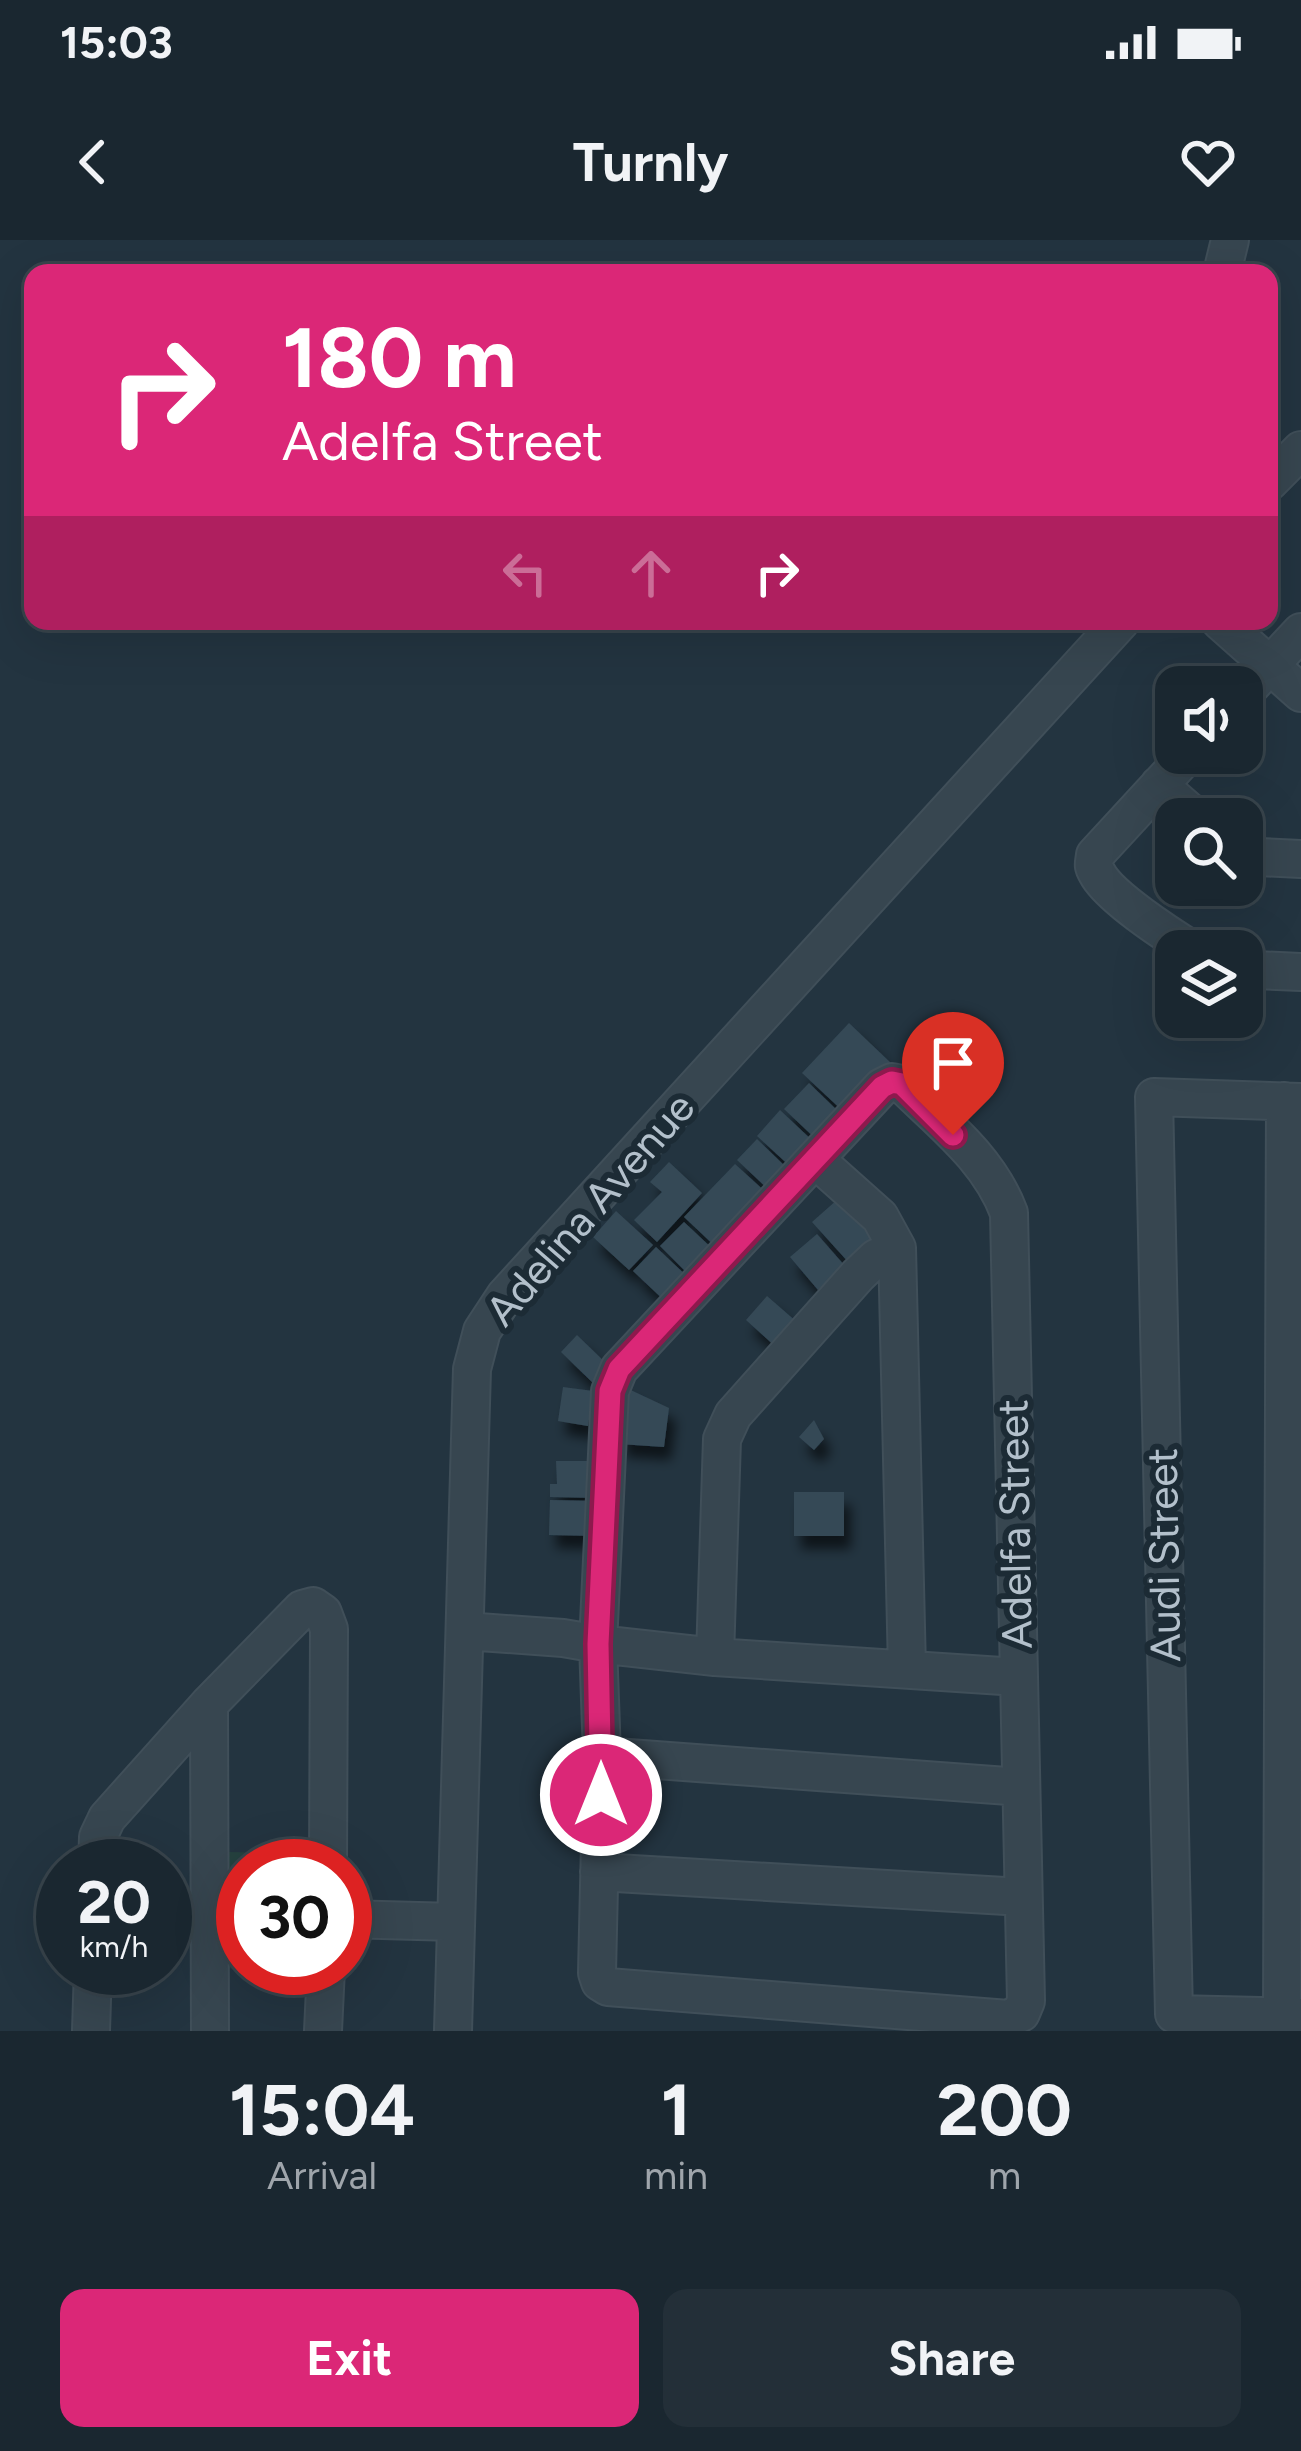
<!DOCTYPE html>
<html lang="en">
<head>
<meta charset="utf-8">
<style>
	:root { --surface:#1a2730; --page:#232f38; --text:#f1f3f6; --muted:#9fa5ab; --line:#38444c; --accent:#db2777 }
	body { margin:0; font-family:Figtree,sans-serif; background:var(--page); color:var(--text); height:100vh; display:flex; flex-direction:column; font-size:45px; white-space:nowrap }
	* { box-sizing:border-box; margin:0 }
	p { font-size:39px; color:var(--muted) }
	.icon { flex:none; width:66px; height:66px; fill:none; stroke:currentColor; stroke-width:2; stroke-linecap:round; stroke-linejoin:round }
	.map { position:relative; height:1791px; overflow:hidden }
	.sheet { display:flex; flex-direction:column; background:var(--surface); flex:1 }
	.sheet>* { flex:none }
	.guide { position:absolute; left:24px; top:24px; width:1254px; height:366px; border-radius:24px; box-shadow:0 12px 48px #0002,0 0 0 3px var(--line); background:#db2777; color:#fff; overflow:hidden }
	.buttons { position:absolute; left:1155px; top:426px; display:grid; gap:24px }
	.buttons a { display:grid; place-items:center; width:108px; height:108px; border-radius:24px; background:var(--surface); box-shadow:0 12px 48px #0002,0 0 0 3px var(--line); font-size:60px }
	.speed { position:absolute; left:36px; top:1599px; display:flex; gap:24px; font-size:60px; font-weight:700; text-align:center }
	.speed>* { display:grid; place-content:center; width:156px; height:156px; border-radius:50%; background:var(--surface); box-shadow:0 12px 48px #0002,0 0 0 3px var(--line); line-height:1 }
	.speed small { font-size:30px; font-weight:400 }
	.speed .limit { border:18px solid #d22; background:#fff; color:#111 }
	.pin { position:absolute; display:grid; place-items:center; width:102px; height:102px; color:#fff; margin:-123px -51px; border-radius:50% 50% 50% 0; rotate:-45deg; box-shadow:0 0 12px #0007 }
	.pin .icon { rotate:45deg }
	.me { position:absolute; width:132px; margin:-66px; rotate:0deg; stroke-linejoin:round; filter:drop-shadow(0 0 9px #0008) }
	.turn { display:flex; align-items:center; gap:42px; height:252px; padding:0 60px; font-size:54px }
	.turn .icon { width:156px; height:156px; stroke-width:2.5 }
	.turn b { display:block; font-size:84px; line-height:102px }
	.lanes { display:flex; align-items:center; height:114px; padding:0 60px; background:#0003; justify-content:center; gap:60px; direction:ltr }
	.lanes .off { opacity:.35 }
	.eta { display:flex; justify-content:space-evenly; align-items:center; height:204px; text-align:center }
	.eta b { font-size:72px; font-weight:700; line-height:84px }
	.action { display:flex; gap:24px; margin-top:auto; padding:24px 60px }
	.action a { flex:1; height:138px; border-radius:24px; background:var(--accent); color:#fff; font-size:48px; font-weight:700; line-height:138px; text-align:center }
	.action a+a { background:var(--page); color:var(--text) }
	.status { display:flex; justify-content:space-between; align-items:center; height:84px; padding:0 60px; background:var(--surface); direction:ltr }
	.status svg { height:33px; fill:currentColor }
	header { display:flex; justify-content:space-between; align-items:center; height:156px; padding:0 60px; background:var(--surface); font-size:54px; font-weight:700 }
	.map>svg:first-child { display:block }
	.green { fill:#25413f }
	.building { fill:#354956; filter:url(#shadow) }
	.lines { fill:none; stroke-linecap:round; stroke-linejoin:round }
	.minor-casing { stroke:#404f59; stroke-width:40 }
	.minor { stroke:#374650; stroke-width:36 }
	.route-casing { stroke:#8e194d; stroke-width:30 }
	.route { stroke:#db2777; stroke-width:21 }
	.labels { text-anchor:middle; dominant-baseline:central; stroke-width:12; stroke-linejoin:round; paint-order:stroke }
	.street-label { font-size:42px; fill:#b3c0cb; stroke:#1c2b35 }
</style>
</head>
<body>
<div class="status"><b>15:03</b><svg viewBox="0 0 49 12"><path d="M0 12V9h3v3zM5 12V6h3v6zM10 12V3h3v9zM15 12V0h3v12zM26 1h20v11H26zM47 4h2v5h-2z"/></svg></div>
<header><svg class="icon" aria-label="back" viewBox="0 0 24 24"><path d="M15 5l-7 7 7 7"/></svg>Turnly<svg class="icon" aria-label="heart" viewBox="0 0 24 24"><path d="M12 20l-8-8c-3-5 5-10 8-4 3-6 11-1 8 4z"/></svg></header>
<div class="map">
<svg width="1301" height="1791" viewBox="0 0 1301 1791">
	<defs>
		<filter id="shadow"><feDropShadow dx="7" dy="13" stdDeviation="6" flood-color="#0009"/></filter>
	</defs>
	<rect width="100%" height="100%" fill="#233440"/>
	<path class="green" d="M229,1612L299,1613V1626H243V1728H295V1731L222,1728Z"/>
	<path class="building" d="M849,783L893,825L847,875L802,833Z
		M809,843L842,875L818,901L784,869Z
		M780,870L817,905L794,930L757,896Z
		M757,899L789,930L770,951L737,920Z
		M669,922L702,953L657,1002L634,980L662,952L650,942Z
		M735,924L770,956L719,1010L684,977Z
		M838,959L875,1001L850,1024L812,982Z
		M616,971L653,1005L629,1030L593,997Z
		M684,982L716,1012L688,1034L660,1006Z
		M817,994L845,1026L818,1050L790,1017Z
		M656,1007L692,1041L669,1065L633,1031Z
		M767,1056L798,1083L777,1108L746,1080Z
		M577,1095L610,1127L594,1144L561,1112Z
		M620,1145L669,1168L664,1207L619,1204Z
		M563,1147L593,1151L588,1186L558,1181Z
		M814,1180L824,1199L814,1210L799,1197Z
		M556,1221H597V1258L550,1257V1244H557Z
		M794,1252H844V1296H794Z
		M550,1260L598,1261L597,1296L549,1295Z"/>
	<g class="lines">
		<defs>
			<path id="minor" d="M1222,33L1230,0
				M1269,242L1301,210
				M1220,381L1301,453
				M1242,455L1301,392
				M1189,513L1095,615C1094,624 1092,625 1097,633C1109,657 1170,696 1194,711
				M1159,545L1198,579
				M1242,610L1259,617L1301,619
				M1242,727L1256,730L1301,732
				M892,842L902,844C943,884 989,919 1009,973L1026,1761L1021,1773L1008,1779L608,1747L600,1742L597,1733L602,1516L598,1404L610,1151L619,1129L882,847Z
				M1301,862L1154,857L1174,1774L1301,1777
				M815,919L880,977L897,1008L907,1429
				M465,1391L563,1398L598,1404L715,1417L1018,1437
				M715,1417L722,1199L733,1175L858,1035L876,1018L897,1008
				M209,1464L210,1791
				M602,1516L1021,1547
				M97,1626L98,1597L107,1578L209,1464L302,1369L313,1366L323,1373L329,1389L328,1626
				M599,1632L1022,1657
				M345,1679L455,1682
				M1282,1777L1285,861
				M91,1791L93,1728
				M323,1791L326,1728
				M453,1791L472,1129L482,1091L505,1056L1121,381"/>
		</defs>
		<use href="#minor" class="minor-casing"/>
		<use href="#minor" class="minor"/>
	</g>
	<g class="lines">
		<defs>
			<path id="route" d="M601,1555L598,1404L610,1151L619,1129L882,847L892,842L902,844L953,895"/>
		</defs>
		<use href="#route" class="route-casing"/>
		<use href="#route" class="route"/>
	</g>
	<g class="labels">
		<g class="street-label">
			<text transform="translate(590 969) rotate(-49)">Adelina Avenue</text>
			<text transform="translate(1015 1284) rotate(-91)">Adelfa Street</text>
			<text transform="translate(1164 1315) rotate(-91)">Audi Street</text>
		</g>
	</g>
</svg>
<div class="buttons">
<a><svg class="icon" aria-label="sound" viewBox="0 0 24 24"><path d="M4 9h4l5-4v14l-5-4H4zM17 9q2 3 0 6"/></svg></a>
<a><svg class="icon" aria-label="search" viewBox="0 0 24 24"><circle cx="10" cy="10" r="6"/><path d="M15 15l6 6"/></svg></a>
<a><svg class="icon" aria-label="layers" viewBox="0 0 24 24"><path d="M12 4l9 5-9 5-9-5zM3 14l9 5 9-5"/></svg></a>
</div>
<div class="speed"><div>20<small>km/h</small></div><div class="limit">30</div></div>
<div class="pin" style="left:953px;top:895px;background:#d93025"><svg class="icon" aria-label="arrive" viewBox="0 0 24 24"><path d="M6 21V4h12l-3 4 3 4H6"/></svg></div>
<svg class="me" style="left:601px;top:1555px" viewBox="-20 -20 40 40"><circle r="17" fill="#db2777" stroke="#fff" stroke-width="3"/><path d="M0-11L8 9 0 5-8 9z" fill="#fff"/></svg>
<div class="guide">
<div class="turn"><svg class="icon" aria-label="right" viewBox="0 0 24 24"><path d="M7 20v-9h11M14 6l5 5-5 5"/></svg><div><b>180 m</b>Adelfa Street</div></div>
<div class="lanes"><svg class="icon off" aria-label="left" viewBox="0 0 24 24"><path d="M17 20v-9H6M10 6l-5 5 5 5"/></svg><svg class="icon off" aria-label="ahead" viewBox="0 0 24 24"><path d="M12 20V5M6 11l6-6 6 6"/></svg><svg class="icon" aria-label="right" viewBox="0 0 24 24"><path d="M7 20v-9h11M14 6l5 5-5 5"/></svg></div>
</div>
</div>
<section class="sheet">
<div class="eta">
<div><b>15:04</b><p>Arrival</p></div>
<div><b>1</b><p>min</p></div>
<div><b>200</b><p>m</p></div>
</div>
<div class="action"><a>Exit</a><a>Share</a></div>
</section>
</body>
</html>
